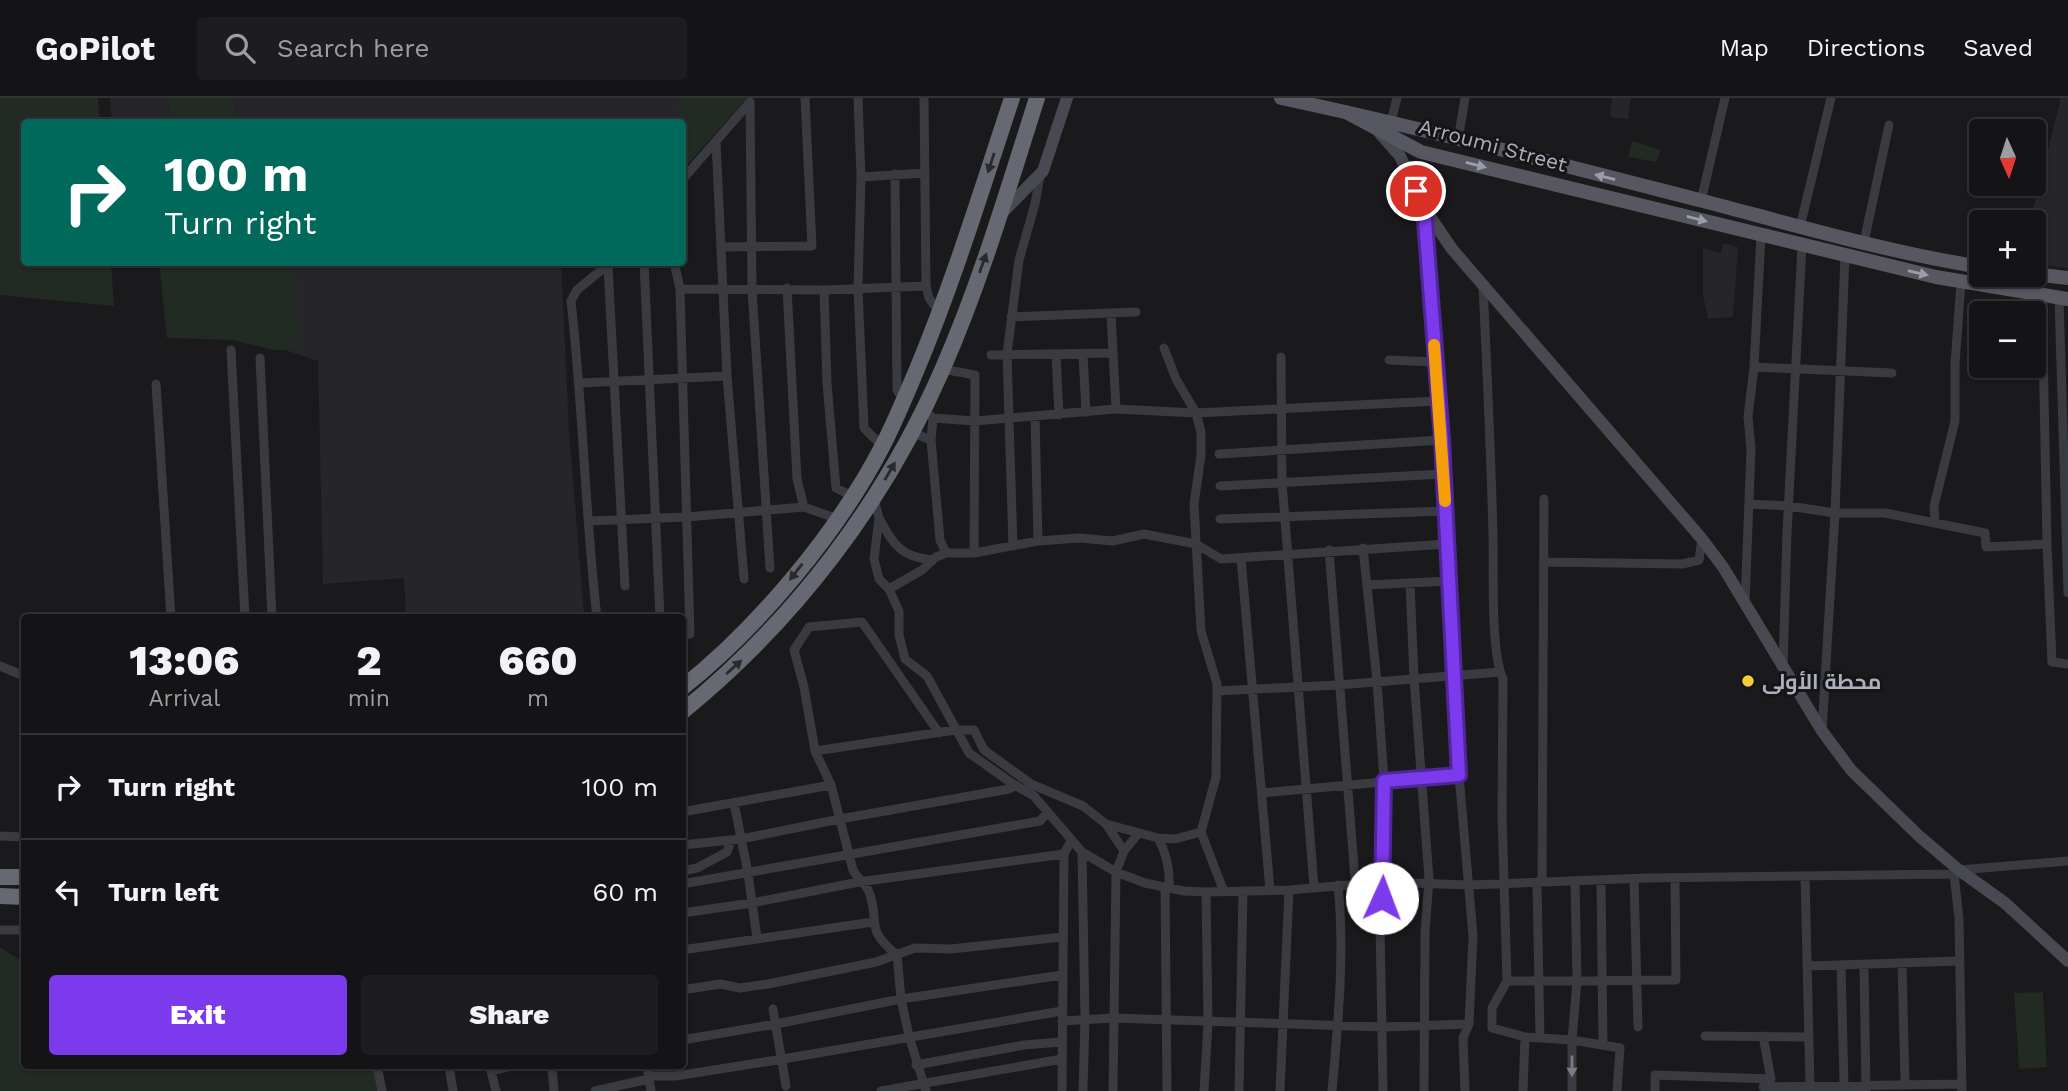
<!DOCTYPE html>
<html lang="en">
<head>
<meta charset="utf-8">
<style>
	:root { --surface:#141315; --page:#1d1c1e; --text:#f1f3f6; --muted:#9d9ea0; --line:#333234; --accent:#7c3aed }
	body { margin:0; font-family:"Work Sans",Cairo,sans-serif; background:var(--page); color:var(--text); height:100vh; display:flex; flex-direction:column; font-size:26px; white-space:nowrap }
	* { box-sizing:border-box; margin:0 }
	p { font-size:23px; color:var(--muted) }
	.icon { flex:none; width:38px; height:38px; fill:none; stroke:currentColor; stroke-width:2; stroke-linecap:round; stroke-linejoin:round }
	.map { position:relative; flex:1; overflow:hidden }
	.side { position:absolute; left:21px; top:516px; width:665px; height:455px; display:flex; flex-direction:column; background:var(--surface); border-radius:7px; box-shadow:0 2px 5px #0004,0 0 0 2px var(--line) }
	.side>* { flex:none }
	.hud { position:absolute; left:21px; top:21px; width:665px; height:147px; border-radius:7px; box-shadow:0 2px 5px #0004,0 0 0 2px var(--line); background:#00695c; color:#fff; overflow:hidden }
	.needle { width:46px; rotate:177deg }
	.controls { position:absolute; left:1969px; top:21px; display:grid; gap:14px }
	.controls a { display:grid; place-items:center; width:77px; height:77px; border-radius:7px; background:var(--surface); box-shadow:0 2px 5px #0004,0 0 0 2px var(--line); font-size:35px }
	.pin { position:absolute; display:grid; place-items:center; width:60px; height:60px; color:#fff; margin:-30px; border:4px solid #fff; border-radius:50%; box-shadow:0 2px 7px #0007 }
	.me { position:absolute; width:77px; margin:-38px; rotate:2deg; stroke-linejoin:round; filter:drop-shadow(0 0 5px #0008) }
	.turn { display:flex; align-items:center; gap:24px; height:147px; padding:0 28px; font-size:32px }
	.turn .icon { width:91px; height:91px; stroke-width:2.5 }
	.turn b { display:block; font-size:49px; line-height:60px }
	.eta { display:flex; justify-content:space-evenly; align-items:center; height:119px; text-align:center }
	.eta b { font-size:42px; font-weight:800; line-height:49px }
	.cta { display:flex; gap:14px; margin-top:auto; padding:14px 28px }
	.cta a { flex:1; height:80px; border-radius:7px; background:var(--accent); color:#fff; font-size:28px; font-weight:800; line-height:80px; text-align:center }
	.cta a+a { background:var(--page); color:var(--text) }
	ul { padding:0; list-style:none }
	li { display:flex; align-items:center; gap:21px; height:105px; padding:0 28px; border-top:2px solid var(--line) }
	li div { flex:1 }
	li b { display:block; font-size:26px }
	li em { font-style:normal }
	header { display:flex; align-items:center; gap:42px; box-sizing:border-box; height:98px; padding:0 35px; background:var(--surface); border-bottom:2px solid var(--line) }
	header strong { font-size:33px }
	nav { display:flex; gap:38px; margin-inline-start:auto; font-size:24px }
	.search { width:490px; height:63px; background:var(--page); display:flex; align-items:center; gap:18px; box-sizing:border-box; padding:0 24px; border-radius:7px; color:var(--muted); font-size:26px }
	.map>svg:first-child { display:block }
	.built { fill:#262529 }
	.green { fill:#212a23 }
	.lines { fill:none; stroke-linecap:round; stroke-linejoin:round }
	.street { stroke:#3a3b41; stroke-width:9 }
	.secondary { stroke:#484951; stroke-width:12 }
	.primary { stroke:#565760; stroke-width:14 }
	.highway { stroke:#666872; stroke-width:16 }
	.oneway { fill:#29292e }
	.oneway2 { fill:#9b9daa }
	.oneway3 { fill:#797b85 }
	.route-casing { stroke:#51269a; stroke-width:18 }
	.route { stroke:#7c3aed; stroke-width:12 }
	.slow { stroke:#f59e0b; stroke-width:12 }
	.poi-dot { fill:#f7cc36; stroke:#151417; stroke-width:2.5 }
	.labels { text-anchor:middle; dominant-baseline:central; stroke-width:6; stroke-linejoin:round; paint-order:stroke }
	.street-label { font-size:21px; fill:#acafbc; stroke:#151417 }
	.poi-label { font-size:21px; font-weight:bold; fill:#acafbc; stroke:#151417; text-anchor:start }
</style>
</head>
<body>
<header>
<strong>GoPilot</strong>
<div class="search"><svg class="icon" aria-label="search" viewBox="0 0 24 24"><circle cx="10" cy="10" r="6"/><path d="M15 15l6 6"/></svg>Search here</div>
<nav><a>Map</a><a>Directions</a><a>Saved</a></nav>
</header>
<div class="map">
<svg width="2068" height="993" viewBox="0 0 2068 993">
	<rect width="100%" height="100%" fill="#1a191c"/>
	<path class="built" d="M110,0H168L170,24H112Z
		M236,0H678V24H237Z
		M1612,0H1631L1628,21L1610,19Z
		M2061,0H2068V170L2034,166V124H2030Z
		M1723,145L1738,149L1733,219L1708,221L1703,197V150L1721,155Z
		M243,165H561L569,333L584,517L560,520H406L404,480L323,486L318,263L246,239Z"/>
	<path class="green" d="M0,0H98L100,24H24V164L111,165L114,208L0,197Z
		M168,0H236L237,24H170Z
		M678,0H747L689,65L683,66L682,24H678Z
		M1632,43L1661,52L1656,64L1628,59Z
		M159,165H297L301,251L273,252L232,242L167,240Z
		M0,849L24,865V968H379L385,993H0Z
		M2043,894L2047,969L2019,971L2014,895Z"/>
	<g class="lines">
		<path class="street" d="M858,0L861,79L858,190L864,330L883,349
			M924,0L926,188L929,200L940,215
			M750,4L752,191L770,470
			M1391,24L1397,0
			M1458,42L1465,0
			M716,44L727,278L744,481
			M895,76L897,292L904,303
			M861,79L925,75
			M682,82L750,4
			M1701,103L1725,0
			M1424,112L1442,342L1459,677L1473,838L1469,926L1463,940L1465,993
			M1800,129L1831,0
			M1864,144L1889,27
			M721,149L812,148L805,0
			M644,164L660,520
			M674,164L680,191L690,536L682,537
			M608,168L625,488
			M1483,188C1487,271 1491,354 1493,438C1494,473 1490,552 1503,581L1502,717L1507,883L1492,910V930L1525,939L1572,942V993
			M787,190L797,381L804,409
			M680,191L824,192L926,188
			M824,192L827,285L836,390L854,399
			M2042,198L2047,446L2052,564L2068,566
			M2059,200L2068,495
			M1111,216L1116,311
			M1011,219L1136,214
			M1164,250L1176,281L1196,315L1201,334V357L1194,406L1201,533L1217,586L1216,679L1201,734L1224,794
			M231,252L245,520
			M1056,256L1059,317
			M1083,256L1086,314
			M991,257L1112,255
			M1281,259L1282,384L1314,789
			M260,260L272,520
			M1389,262L1435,264
			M1754,269L1892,275
			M942,271L975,277L974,455
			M580,285L727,278
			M156,286L171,520
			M923,311L933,320L975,323L1116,311L1196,315L1438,303
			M1035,318L1038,443
			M911,334L931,342L940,442L946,455
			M931,342L933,320
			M1219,356L1442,342
			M1220,388L1443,376
			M874,401L879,420L874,461L879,481L889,491L899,513V537L905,561L927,578L969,655L1013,686L1034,698L1082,754L1116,774L1145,785L1184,793L1206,794L1289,792L1384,784L1469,787L1647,780L1954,776L1959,772L2068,763
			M1749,406L1789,408L1835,415H1885L1985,435L1986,449L2047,446
			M879,420C894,447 900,459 933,462
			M1220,421L1446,413
			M589,423L686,419L804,409L838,421
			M1935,425L1934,408L1955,323V266L1961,184
			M1013,448L1007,256L1019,162L1035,106L1040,78
			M1363,450L1377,583L1384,683V784L1380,825L1383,993
			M1329,452L1355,781L1357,787
			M1241,460L1270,792
			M1544,464L1682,466L1699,462L1702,441
			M1410,485L1414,580L1429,781L1425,835L1424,993
			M1368,487L1449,483
			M889,491L922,472L936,459L946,455H974L1038,443L1079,440L1113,443L1144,436L1196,446L1221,461L1447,446
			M1745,505L1751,351L1748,319L1754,269L1761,137
			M597,520C585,415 583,308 571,203L577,192L611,164
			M0,568L24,578
			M1783,568L1787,435L1802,147
			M1217,593L1338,587L1500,574
			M1822,633L1835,415L1845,157
			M815,653L955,632H974L984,652L1031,686L1083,708L1106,726L1158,740L1175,741L1201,734
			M1262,695L1459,677
			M734,705L748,775L757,840
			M682,714L831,687
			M1106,726L1124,753
			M0,738L24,739
			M1158,740C1167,756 1170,773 1169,790
			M682,747L741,741L840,721L1009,691L1016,687
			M1082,754L1085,921L1083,993
			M682,773L697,770L727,754L731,742
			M1954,776L1959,821L1962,993
			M1805,778L1810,987
			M1634,781L1638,929
			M1601,782L1603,946
			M1575,783L1577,883L1572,942L1620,950L1617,993
			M1537,784L1540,940
			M1542,784L1544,401
			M682,786L1040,723L1048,714
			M1165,789L1167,993
			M682,815L752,805L859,784L1064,756
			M0,832H24
			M682,852L873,824
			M1902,866L1905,985
			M1841,867L1844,986
			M1808,868L1960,863
			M1864,868L1866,993
			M1507,883L1676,882L1675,780
			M682,892L720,886L740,890L768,886L876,864L915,850L951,851L1062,839
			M773,911L786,988
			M1062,923L1113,920L1383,929L1469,926
			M1705,938L1809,939
			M1763,938L1771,981L1769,983
			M682,942L776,926L901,901L1062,877
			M916,967L1024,947L1061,944
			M377,968L382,993
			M449,968L453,993
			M552,968L554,993
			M647,968L651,993
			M1763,989L1962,986
			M496,993L491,973L512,968
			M595,993L649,981L653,978H676L783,961L1062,913
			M881,993L1062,961
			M926,993L909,938L901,901L897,857C863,829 881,826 869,794C866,786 857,780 853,772L831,687L815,653L804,589L794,552L809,529L862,524L939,635
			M1062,993L1064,756L1071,743
			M1113,993L1116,774L1124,753L1138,736
			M1204,993L1208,925L1206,794
			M1239,993L1243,793
			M1280,993L1289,792
			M1332,993C1338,926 1345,854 1338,787
			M1523,993L1525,939
			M1655,993V977L1771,981"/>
		<path class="secondary" d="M1378,33L1400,58L1424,110L1452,151L1702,441L1723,469L1822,633L1851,672L1919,738L1959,772L2005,805L2068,863
			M1003,114L1043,73L1067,0"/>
		<path class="primary" d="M1281,0C1422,30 1563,67 1703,103C1795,127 1887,154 1981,169
			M1346,14L1421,54L1936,179L2068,201
			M2034,176L2068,180"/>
		<path class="highway" d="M682,590C758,530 838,434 882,349C895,324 906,297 917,271C954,182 982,91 1012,0
			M682,614C795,522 885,404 943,270C981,183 1008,91 1037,0
			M0,779H24
			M0,798L24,799"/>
	</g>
	<defs><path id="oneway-solid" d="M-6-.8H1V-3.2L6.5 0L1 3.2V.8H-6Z" transform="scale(1.75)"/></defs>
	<g class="oneway">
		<use href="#oneway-solid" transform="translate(991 65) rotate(108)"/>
		<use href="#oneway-solid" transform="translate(983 165) rotate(-70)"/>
		<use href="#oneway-solid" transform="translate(890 373) rotate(-60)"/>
		<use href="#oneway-solid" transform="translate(796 474) rotate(128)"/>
		<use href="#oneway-solid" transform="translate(734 569) rotate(-42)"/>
	</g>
	<g class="oneway2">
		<use href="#oneway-solid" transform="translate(1476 67) rotate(14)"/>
		<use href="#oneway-solid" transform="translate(1605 79) rotate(-166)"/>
		<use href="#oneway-solid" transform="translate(1697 121) rotate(14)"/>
		<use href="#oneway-solid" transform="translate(1918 175) rotate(13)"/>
	</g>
	<use class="oneway3" href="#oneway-solid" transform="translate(1572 968) rotate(90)"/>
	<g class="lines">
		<defs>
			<path id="route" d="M1382,800L1384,683L1459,677L1442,342L1424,110L1416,93"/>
		</defs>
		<use href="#route" class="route-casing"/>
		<use href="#route" class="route"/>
		<path class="slow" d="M1434,247L1445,403"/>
	</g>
	<circle class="poi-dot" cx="1748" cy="583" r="7"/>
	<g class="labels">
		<g class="street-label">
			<text transform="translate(1493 47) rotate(15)">Arroumi Street</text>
		</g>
		<g class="poi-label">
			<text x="1762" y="583">محطة الأولى</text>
		</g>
	</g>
</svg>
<div class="controls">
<a><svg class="needle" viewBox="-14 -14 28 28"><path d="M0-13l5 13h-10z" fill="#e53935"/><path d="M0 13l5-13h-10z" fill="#9d9ea0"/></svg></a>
<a>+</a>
<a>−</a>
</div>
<div class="pin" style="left:1416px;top:93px;background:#d93025"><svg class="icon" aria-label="arrive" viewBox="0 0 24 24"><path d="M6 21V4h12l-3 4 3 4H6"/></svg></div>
<svg class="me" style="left:1382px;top:800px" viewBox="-20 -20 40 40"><circle r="19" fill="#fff"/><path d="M0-13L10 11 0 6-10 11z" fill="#7c3aed"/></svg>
<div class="hud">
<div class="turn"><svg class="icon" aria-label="right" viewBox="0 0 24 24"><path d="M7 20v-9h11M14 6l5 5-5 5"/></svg><div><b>100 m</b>Turn right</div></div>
</div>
<section class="side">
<div class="eta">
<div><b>13:06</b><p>Arrival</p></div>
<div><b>2</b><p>min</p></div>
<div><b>660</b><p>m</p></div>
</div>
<ul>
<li><svg class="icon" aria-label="right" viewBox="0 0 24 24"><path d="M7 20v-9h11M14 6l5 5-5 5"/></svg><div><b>Turn right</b></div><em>100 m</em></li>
<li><svg class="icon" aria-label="left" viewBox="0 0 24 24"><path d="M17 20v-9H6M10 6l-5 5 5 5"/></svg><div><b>Turn left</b></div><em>60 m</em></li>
</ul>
<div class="cta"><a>Exit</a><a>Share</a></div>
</section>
</div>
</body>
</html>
